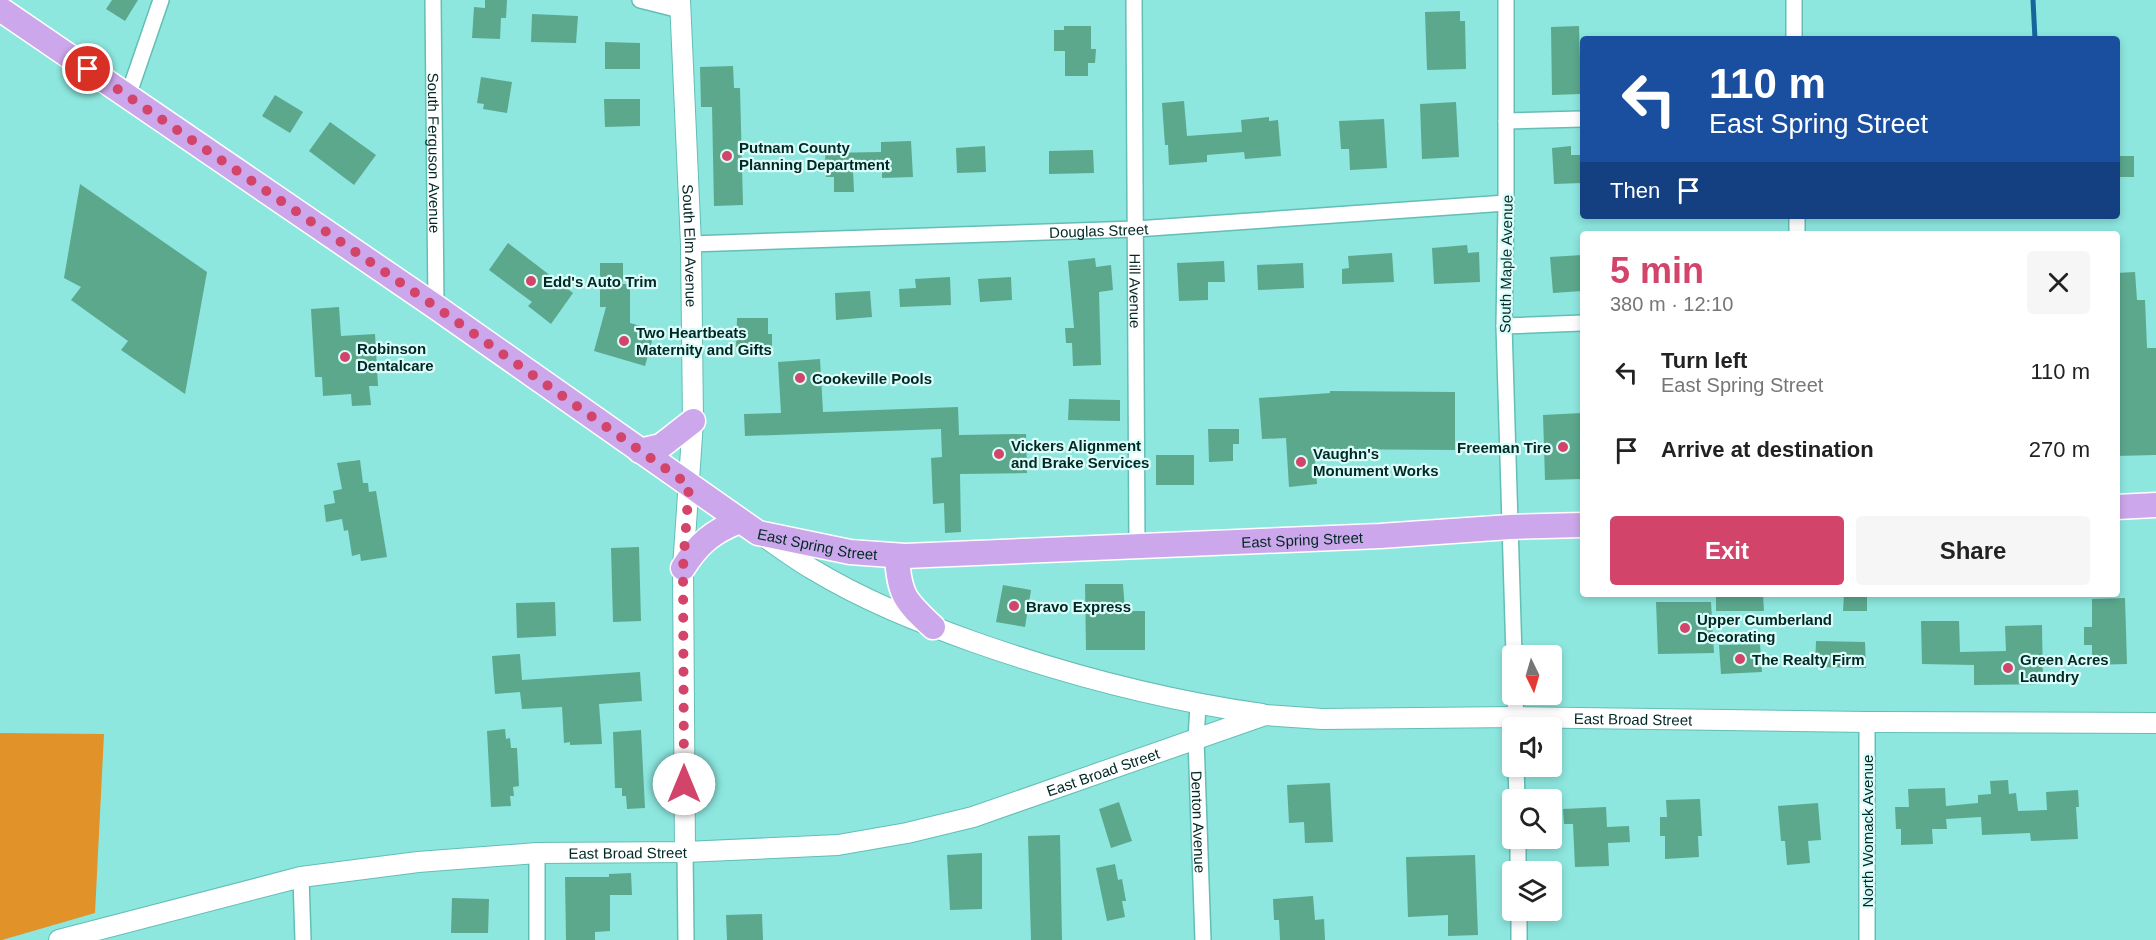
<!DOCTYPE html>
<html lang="en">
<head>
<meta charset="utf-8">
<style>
	:root { --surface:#fff; --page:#f6f6f6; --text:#222; --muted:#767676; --accent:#d3446a }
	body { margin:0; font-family:Arial,sans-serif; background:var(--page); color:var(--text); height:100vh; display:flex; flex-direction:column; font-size:22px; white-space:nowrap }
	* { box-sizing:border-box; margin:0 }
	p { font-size:20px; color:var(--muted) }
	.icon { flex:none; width:33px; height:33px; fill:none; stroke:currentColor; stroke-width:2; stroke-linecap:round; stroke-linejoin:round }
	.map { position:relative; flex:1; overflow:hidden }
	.drawer { position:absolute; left:1580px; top:231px; width:540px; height:366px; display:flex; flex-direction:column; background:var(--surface); border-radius:6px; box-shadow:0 3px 9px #0003 }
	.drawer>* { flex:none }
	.guide { position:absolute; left:1580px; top:36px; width:540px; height:183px; border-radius:6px; box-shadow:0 3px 9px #0003; background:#1a4fa0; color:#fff; overflow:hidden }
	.needle { width:39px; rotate:175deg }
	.controls { position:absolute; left:1502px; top:645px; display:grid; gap:12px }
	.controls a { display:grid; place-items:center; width:60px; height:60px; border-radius:6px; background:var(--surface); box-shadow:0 3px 9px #0003; font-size:30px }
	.pin { position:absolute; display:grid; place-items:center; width:51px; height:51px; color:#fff; margin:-26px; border:3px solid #fff; border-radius:50%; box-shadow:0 2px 6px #0007 }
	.me { position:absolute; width:66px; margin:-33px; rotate:0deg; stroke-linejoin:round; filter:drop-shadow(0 0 4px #0008) }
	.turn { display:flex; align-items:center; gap:21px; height:126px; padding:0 30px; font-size:27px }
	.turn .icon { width:78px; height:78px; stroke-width:2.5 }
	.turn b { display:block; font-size:42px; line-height:51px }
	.then { display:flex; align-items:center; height:57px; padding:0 30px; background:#0003; gap:12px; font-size:22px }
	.round { display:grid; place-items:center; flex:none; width:63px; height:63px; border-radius:6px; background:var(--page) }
	.headline { display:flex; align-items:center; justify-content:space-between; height:102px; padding:0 30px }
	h1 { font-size:36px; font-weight:700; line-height:45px; color:var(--accent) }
	.action { display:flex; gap:12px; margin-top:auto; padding:12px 30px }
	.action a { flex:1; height:69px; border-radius:6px; background:var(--accent); color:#fff; font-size:24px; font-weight:700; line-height:69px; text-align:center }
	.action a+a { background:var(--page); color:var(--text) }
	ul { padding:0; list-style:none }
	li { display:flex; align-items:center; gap:18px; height:78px; padding:0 30px }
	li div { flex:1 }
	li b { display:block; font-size:22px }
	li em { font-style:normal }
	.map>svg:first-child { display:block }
	.green { fill:#e19329 }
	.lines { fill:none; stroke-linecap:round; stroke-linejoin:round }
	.stream { stroke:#14669d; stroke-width:5 }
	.building { fill:#5ba88d }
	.minor-casing { stroke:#63beb6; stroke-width:18 }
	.tertiary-casing { stroke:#63beb6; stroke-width:22 }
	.primary-casing { stroke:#fff; stroke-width:27 }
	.minor { stroke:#fff; stroke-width:15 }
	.tertiary { stroke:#fff; stroke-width:20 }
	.primary { stroke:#cda7eb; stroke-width:24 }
	.route { stroke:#d3446a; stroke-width:10; stroke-dasharray:0 18 }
	.poi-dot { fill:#d3446a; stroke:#dbfdf9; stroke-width:2 }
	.labels { text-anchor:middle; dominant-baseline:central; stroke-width:4.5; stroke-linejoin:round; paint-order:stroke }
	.poi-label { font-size:15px; font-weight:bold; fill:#002825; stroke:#dbfdf9; text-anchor:start }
	.street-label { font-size:15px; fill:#002825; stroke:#dbfdf9 }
</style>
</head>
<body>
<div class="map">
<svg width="2156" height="940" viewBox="0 0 2156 940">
	<rect width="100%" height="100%" fill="#8de7df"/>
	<path class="green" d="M0,733L104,734L95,913L2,940H0Z"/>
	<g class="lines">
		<path class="stream" d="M2033,0L2035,39"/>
	</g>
	<path class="building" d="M112,0H138L125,21L106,9Z
		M485,0H507L506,18H501L500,39L472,38L474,7L485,8Z
		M1460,11V21H1465L1466,69L1427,70L1425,12Z
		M532,14L578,16L576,43L531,42Z
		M1064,26H1091V49H1096L1095,63H1088V76H1065V51H1054V30H1064Z
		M1579,26L1581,94L1552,95L1551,27Z
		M605,42L640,43V69H605Z
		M733,66L734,88H740L743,205L714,206L712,107H701L700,67Z
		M481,77L512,82L507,113L483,109L484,104L477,103Z
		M275,95L303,112L290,133L262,116Z
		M604,99H640V126L605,127Z
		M1184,101L1187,136L1242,132L1241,120L1269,117V121L1278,120L1281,156L1245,159L1244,152L1207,155V162L1169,165L1168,145H1165L1162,103Z
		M1456,102L1459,157L1422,159L1420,104Z
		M1384,119L1387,168L1350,170L1349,149H1341L1339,121Z
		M330,122L376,155L354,185L309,151Z
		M911,141L913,177L882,178V169L853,170L854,192H834V177H826L825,153L881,152V142Z
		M985,146L986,172L957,173L956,148Z
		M1571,146V155H1582V183L1554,184L1552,148Z
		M1093,150L1094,173L1049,174V151Z
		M2116,156H2134V177H2116Z
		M80,184L207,272L185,394L121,350L128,341L71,300L81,287L64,278Z
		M508,243L573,293L551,324L528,306L532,302L489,270Z
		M1467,245L1468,253L1479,252L1480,282L1434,284L1432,248Z
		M1392,253L1394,282L1342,284V269L1349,268L1348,256Z
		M1582,255V291L1553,293L1550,257Z
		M1095,258L1096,267L1111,265L1113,290L1099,292L1101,365L1073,366L1072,343H1066L1065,328H1074L1068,261Z
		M1224,261L1225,282H1208V300L1179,301L1177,263Z
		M600,263H623V284H630V323L655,330L645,366L594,351L606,307H600Z
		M1303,263L1304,288L1258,290L1257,265Z
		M2135,272L2137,300H2145L2147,348H2156V455L2116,456V273Z
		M950,277L951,305L900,307L899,289L916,288L915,279Z
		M1011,277L1012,300L980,302L978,279Z
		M870,291L872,317L836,320L835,293Z
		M339,307L341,336L375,334L378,386H369L371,405L352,406L351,394L323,396L322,377H315L311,309Z
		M737,318H768V334H772V348L736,347Z
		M820,359L823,412L958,407L959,435L1026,434L1027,473L960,474L961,532L945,533L944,503L933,504L931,458L942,457L941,429L745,436L744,414L781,413L778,362Z
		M1330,391L1455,392V450L1314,449L1317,484L1289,487L1286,438L1262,439L1259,398L1330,393Z
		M1069,399L1120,400V421L1068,420Z
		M1582,413V479L1545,480L1543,415Z
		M1208,429H1239V444H1233V461L1209,462Z
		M1156,455H1194V485H1156Z
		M360,460L363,483H368L369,492L376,491L387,557L361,561L360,554L352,556L348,530L344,531L342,519L326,522L324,505L335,503L333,491L342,489L337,463Z
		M639,547L641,621L613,622L611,548Z
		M1085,584H1123L1125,611H1145V650H1086Z
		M1003,585L1031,590L1025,627L996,622Z
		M1716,594H1763L1764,611H1716Z
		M1844,594H1867V611H1843Z
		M2125,598L2127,664L2092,665V645H2084V627H2092V599Z
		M555,602L556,636L517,638L516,603Z
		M1656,602H1711L1714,653L1658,654Z
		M1921,621H1959L1960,652L2006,651L2005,626L2042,625L2043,684L1974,685V665L1922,664Z
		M1816,641L1865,642L1866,668L1815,667Z
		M1760,644L1762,672L1721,674L1719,645Z
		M520,654L522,680L640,672L642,701L599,704L602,744L570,745V742L564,743L562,707L522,709L520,692L495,694L492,656Z
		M505,729L506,739L510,738L511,748H517L519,786L513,787L514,796H510L511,806L491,807L487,731Z
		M641,730L645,808L627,809L626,796H622V788H615L613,732Z
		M2008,780L2009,794L2016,793L2018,811L2047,810L2046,792L2078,790L2079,807H2076L2078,839L2031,841L2030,833L1982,835L1981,817L1946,819L1947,829H1932L1933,844L1901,845V829H1896L1895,807H1909L1908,789L1945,788L1946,806L1978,803V795L1991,794L1990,781Z
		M1330,783L1333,842L1305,843L1304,822L1289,823L1287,785Z
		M1700,799L1702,836H1698L1699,857L1665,859V836H1660V817H1667L1666,800Z
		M1119,802L1132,841L1111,848L1099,809Z
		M1818,803L1821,840L1808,841L1810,863L1787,865L1785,841H1781L1778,806Z
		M1606,807L1607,827L1629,826L1630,842L1608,843L1609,866L1575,867L1573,824H1564L1563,809Z
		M1060,835L1062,940H1031L1028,836Z
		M982,853V909L950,910L947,855Z
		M1475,855L1478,935L1448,936V915L1408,917L1406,857Z
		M1115,864L1118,880L1122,879L1126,901H1122L1125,917L1107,921L1096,868Z
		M631,873L632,895H610V931L595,932V940H566L565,877H609V874Z
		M1313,896L1315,920L1324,919L1325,940H1280L1279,920H1274L1273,899Z
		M452,898L489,899L488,933H451Z
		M762,914L763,940H727L726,915Z"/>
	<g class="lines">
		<defs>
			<g id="minor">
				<path id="s1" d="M433,0L436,307"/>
				<path d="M640,0L680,10"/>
				<path id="s2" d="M1134,0L1137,547"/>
				<path d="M1506,0V203L1504,326L1514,656"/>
				<path d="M1794,39V0"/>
				<path d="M128,96L161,0"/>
				<path d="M1506,121L1582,119"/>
				<path d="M1797,216V234"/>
				<path id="s3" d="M691,244L1136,229L1506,203"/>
				<path d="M1504,326L1582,323"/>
				<path d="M1515,694L1516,728"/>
				<path id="s4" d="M1198,705L1196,739L1203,940"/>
				<path d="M1516,766L1517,800"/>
				<path d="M1518,838V872"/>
				<path d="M685,852L686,940"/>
				<path d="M537,853V940"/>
				<path d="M301,877L303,940"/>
				<path d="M1519,910V940"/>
				<path d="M1867,940V722"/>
			</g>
			<g id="tertiary">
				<path id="s5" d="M680,0L691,244L693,421L683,568L685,852"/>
				<path d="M763,536C779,547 795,559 812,569C863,600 918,622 974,642C1068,675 1163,700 1262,714"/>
				<path id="s6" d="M59,940L301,877L418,862L537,853L685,852L838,845L907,833L973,817L1265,715L1322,719L1515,717L1867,722L2156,723"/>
			</g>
			<g id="primary">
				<path id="s7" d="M0,9L436,307L758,533L850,552L905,556L1380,536L1510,527L1582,525"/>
				<path d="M640,451L661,446L693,421"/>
				<path d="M2116,507L2156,505"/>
				<path d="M897,556C899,595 905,601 933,627"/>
				<path d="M683,568C698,544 713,531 740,521"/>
			</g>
		</defs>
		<use href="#minor" class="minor-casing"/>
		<use href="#tertiary" class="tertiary-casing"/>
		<use href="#primary" class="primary-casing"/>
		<use href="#minor" class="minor"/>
		<use href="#tertiary" class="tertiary"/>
		<use href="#primary" class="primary"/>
	</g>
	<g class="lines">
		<path class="route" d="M88,69L436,307L689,485L683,568L684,784"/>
	</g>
	<g class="poi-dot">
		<circle cx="727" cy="156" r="6"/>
		<circle cx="531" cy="281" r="6"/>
		<circle cx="624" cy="341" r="6"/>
		<circle cx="345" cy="357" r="6"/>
		<circle cx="800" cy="378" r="6"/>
		<circle cx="1563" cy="447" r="6"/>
		<circle cx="999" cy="454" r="6"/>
		<circle cx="1301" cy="462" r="6"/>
		<circle cx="1014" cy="606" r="6"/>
		<circle cx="1685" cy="628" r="6"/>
		<circle cx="1740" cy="659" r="6"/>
		<circle cx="2008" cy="668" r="6"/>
	</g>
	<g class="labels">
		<g class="poi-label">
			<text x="739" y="147">Putnam County<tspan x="739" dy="17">Planning Department</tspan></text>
			<text x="543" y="281">Edd's Auto Trim</text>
			<text x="636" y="332">Two Heartbeats<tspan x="636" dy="17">Maternity and Gifts</tspan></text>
			<text x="357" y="348">Robinson<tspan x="357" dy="17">Dentalcare</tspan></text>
			<text x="812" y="378">Cookeville Pools</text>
			<text x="1011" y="445">Vickers Alignment<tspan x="1011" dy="17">and Brake Services</tspan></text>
			<text x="1551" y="447" text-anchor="end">Freeman Tire</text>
			<text x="1313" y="453">Vaughn's<tspan x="1313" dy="17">Monument Works</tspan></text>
			<text x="1026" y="606">Bravo Express</text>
			<text x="1697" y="619">Upper Cumberland<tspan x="1697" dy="17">Decorating</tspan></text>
			<text x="1752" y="659">The Realty Firm</text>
			<text x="2020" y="659">Green Acres<tspan x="2020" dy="17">Laundry</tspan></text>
		</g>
		<g class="street-label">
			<text stroke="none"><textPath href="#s1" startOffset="153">South Ferguson Avenue</textPath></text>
			<text stroke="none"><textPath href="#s3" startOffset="408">Douglas Street</textPath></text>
			<text stroke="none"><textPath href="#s5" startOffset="246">South Elm Avenue</textPath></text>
			<text transform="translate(1506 264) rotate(-89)">South Maple Avenue</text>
			<text stroke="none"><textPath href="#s2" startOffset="291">Hill Avenue</textPath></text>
			<text stroke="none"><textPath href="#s7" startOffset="1468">East Spring Street</textPath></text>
			<text stroke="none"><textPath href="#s7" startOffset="982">East Spring Street</textPath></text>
			<text stroke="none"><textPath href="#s6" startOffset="1604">East Broad Street</textPath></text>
			<text stroke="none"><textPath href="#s6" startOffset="1064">East Broad Street</textPath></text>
			<text stroke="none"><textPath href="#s4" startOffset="117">Denton Avenue</textPath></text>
			<text transform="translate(1867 831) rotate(-90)">North Womack Avenue</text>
			<text stroke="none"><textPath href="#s6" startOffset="578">East Broad Street</textPath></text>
		</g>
	</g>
</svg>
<div class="controls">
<a><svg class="needle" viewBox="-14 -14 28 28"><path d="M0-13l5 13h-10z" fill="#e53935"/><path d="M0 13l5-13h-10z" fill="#767676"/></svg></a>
<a><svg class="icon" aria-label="sound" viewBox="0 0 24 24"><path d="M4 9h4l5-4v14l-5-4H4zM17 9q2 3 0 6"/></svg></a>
<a><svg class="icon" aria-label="search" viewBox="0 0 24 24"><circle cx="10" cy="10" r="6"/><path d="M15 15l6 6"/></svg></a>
<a><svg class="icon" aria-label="layers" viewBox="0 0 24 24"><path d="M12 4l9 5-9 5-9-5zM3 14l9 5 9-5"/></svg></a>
</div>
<div class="pin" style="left:88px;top:69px;background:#d93025"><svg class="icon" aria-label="arrive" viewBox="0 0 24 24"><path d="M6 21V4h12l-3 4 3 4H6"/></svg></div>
<svg class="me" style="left:684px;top:784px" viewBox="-20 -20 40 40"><circle r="19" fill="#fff"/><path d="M0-13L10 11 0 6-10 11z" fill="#d3446a"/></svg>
<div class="guide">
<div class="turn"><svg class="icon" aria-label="left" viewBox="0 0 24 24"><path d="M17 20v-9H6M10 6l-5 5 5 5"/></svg><div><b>110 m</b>East Spring Street</div></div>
<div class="then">Then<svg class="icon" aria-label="arrive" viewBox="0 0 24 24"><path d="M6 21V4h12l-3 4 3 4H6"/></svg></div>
</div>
<section class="drawer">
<div class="headline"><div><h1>5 min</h1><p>380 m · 12:10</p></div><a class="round"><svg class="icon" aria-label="close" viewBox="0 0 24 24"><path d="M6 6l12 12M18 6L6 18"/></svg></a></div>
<ul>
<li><svg class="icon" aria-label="left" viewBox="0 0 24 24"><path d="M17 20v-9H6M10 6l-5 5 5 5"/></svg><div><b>Turn left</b><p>East Spring Street</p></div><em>110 m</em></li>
<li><svg class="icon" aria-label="arrive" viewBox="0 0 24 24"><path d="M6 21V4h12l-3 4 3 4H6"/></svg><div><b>Arrive at destination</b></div><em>270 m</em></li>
</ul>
<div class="action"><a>Exit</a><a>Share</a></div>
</section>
</div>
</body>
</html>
